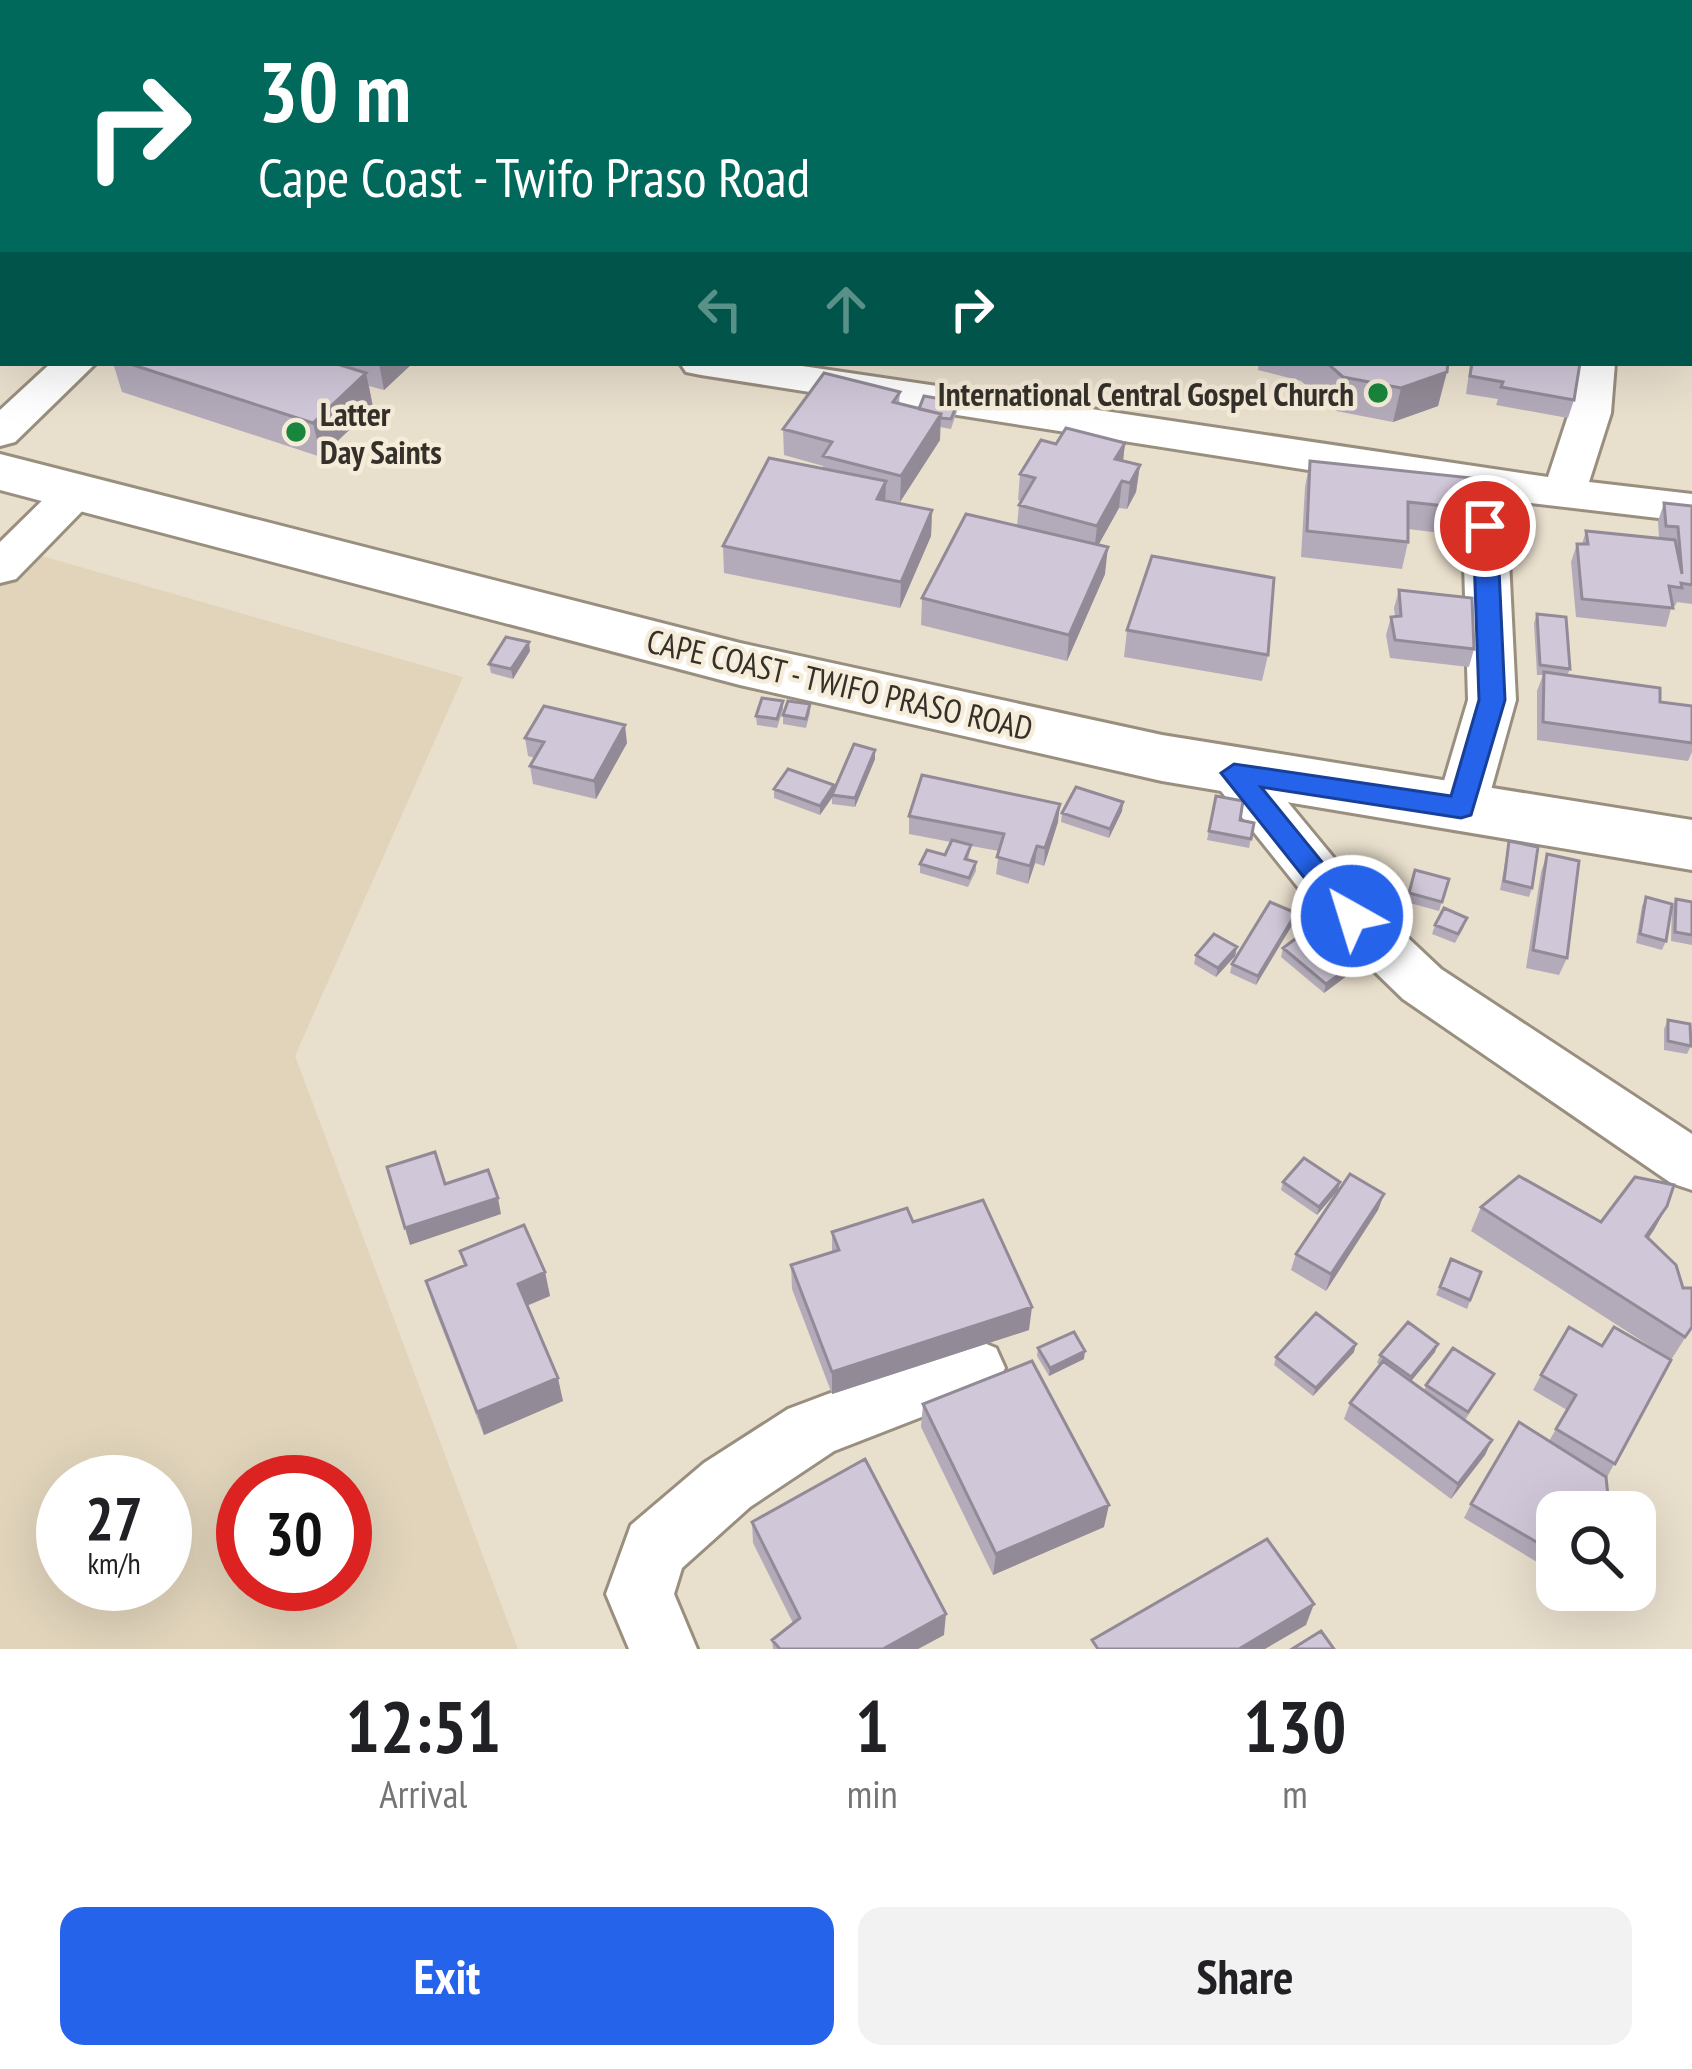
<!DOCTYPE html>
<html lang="en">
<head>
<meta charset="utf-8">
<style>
	:root { --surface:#fff; --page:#f2f2f2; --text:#202124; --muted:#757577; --accent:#2563eb }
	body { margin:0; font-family:"PT Sans Narrow",sans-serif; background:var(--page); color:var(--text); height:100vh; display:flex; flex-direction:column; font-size:45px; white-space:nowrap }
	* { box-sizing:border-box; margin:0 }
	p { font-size:39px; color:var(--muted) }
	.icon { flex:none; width:66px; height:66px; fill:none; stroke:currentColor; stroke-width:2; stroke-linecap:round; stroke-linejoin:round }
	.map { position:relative; height:1649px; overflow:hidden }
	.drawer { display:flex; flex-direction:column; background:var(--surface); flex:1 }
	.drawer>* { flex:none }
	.top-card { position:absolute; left:0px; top:0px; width:1692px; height:366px; box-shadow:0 12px 48px #0002; background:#00695c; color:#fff; overflow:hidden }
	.fabs { position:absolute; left:1536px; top:1491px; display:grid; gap:24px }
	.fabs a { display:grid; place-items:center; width:120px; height:120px; border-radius:24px; background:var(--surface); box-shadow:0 12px 48px #0002; font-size:60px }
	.speed { position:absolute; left:36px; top:1455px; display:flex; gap:24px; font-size:60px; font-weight:700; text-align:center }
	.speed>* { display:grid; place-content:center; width:156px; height:156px; border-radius:50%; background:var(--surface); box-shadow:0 12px 48px #0002; line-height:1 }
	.speed small { font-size:30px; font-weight:400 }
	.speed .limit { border:18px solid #d22; background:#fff; color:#111 }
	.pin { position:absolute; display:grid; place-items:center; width:102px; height:102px; color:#fff; margin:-51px; border:6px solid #fff; border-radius:50%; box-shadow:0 3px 12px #0007 }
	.me { position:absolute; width:132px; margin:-66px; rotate:321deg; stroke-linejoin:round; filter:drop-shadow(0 0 9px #0008) }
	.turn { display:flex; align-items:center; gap:42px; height:252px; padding:0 60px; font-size:54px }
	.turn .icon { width:156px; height:156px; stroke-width:2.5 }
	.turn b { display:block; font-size:84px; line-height:102px }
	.lanes { display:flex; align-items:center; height:114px; padding:0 60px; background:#0003; justify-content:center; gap:60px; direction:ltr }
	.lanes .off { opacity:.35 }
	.eta { display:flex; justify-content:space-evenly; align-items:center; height:204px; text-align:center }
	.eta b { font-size:72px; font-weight:800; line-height:84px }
	.cta { display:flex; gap:24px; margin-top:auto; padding:24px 60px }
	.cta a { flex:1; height:138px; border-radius:24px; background:var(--accent); color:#fff; font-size:48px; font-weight:800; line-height:138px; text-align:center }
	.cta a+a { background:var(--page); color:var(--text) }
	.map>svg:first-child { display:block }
	.built { fill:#e1d4bb; fill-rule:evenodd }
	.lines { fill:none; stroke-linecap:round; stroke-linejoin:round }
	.minor-casing { stroke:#998f7f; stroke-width:6 }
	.secondary-casing { stroke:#998f7f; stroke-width:6 }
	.minor { fill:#fff; fill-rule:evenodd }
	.secondary { fill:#fff; fill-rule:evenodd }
	.wall { fill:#b3abba }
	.shaded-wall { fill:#928b97 }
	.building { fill:#d0c7d8; stroke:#928b97; stroke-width:3 }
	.route { fill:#2563eb; stroke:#184099; stroke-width:3 }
	.poi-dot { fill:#19863d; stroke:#f6ecda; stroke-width:4.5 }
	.labels { text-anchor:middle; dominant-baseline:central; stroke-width:9; stroke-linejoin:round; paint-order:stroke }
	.poi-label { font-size:33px; font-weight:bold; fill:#35312a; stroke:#f6ecda; text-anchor:end }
	.street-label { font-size:33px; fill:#35312a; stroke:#f6ecda }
</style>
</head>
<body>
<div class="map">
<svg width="1692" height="1649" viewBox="0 0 1692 1649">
	<rect width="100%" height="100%" fill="#e9dfcd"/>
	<path class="built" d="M0,544L463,677L295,1056L518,1649H0ZM63,1482H165V1584H63ZM243,1482H345V1584H243Z"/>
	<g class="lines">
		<defs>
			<path id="minor" d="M469,0H504L467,3Z
				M1083,0H1122L1124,3H1085Z
				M1692,110V133L1689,134V111Z
				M1689,329L1692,330V355L1689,354Z
				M51,363H96L15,442L0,446V410Z
				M680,363H782L1548,477L1569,413L1573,363H1615L1611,413L1589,482L1692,494V522L1506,500L1516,700L1486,808L1479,821L1461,827L1443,821L1436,808L1468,700L1462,494L701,375L686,372Z
				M76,478L91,482L98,492L91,502L16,579L0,583V542L61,482Z
				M1235,755L1253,760L1371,903L1441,969L1692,1134V1190L1671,1183L1403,999L1333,931L1217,786L1210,773L1217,760Z
				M974,1339L996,1348L1005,1368L996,1388L834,1451L750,1507L682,1568L674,1594L697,1649H629L606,1594L631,1525L704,1463L788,1409Z"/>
			<path id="secondary" d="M0,454L740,643L1162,735L1692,820V870L1162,781L740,685L0,490Z"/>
		</defs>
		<use href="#minor" class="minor-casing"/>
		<use href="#secondary" class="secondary-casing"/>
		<use href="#minor" class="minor"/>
		<use href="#secondary" class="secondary"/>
	</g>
	<path class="wall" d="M113,363H413L384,390L369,386L373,407L321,457L122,392Z
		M1259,363H1448L1438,406L1393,422L1336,411L1301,381L1258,370Z
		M1455,363H1580L1574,400L1568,418L1496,405L1498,399L1466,394L1470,365L1455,366Z
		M900,392L899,404L919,409L958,402L957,411L951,429L940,427V440L900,502L885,499V501L932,510L931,536L900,608L724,573L723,546L823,469V466L784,455L783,429Z
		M1125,443L1123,461L1140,465L1136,492L1127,509L1119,508L1098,545L1105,574L1067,661L921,625L922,598L1017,526L1019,505L1021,501L1018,500L1020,474L1056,444Z
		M1310,461L1473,509L1465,536L1408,529V542L1402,569L1301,557L1305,487Z
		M1664,503L1692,506V604L1677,602L1675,606L1672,605L1666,627L1576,617L1571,562L1577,544H1582L1586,531L1659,538L1658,521Z
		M1399,590L1474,649L1469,667L1390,658L1386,635L1391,617H1395L1394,608Z
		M1537,614L1570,669L1567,676L1660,702L1692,706V752L1688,761L1537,740V691L1543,675H1537L1534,623Z
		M1127,630L1268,655L1262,681L1124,657Z
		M530,651L513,679L491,673L489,664Z
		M783,701V710L777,728L757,725L756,716Z
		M810,704V713L806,728L783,724V715Z
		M525,738L627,743L596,799L533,784L530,766L535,758L528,756Z
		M875,750V759L855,807L832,804V797L820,815L774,798V789L834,791Z
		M1216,796L1240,820L1254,823L1249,848L1207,840Z
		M1123,802L1122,811L1109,838L1061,822L1062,813Z
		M909,816L1058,822L1044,866L1035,863L1028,884L996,874L999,851L971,846L968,860L976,862V871L968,887L920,873V864L945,855L951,842L909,834Z
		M1509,841L1532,888L1529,897L1500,890Z
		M1547,854L1567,958L1559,975L1526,968L1541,872Z
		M1415,870L1449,879L1439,911L1406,902Z
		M1646,897L1666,941L1662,950L1636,943L1642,906Z
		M1676,899L1692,902V945L1671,941L1672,908Z
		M1294,922L1256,985L1230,973L1232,964Z
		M1435,925L1464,927L1455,943L1432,934Z
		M1237,947L1235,956L1216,977L1194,964L1196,955Z
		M1283,948L1354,964L1352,972L1324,993L1281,957Z
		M1668,1020L1691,1046L1687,1054L1664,1050V1029Z
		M1283,1182H1340L1338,1190L1317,1215L1281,1190Z
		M1384,1194L1378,1210L1326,1291L1291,1270L1296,1254Z
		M1667,1206L1648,1239L1692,1327L1671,1360L1606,1479L1557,1512V1574L1464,1518L1471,1504L1549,1441L1567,1410L1533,1390L1541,1375L1602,1346L1670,1359L1471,1231L1481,1207L1601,1222Z
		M913,1222L1029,1330L832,1394L792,1289L791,1265L832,1252V1232Z
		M460,1251L545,1272L550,1296L527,1306L563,1401L484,1435L433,1305L426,1281L464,1266Z
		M1451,1259L1481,1272L1467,1309L1436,1295Z
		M1038,1348L1084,1359L1049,1376L1037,1356Z
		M1354,1352L1313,1396L1274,1365L1276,1357Z
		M1435,1352L1411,1381L1424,1391L1426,1385L1490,1382L1465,1420L1492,1440L1485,1455L1451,1499L1344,1419L1350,1403L1381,1365L1377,1363L1380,1355Z
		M923,1404L1104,1527L993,1575L921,1427Z
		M752,1522L944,1635L918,1649H773L772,1640L793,1623L753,1543Z"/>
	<path class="shaded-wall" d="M627,0H654L651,3H624Z
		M3,297V332L0,334V300Z
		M379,363H413L384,390Z
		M1447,372L1438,406L1393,422L1401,388Z
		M366,373L373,407L321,457L313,423Z
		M941,414L940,440L900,502L901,476Z
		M1125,443L1122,470L1115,459Z
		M1140,465L1136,492L1127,509L1130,483Z
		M886,481L885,507L877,499Z
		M1122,481L1119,508L1094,553L1097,526Z
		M932,510L931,536L900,608L901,582Z
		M1108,547L1105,574L1067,661L1069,635Z
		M529,642L530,651L513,679L511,669Z
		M625,725L627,743L596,799L594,781Z
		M875,750V759L855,807V798Z
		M834,785V795L820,815V806Z
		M1123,802L1122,811L1109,838L1110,829Z
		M1060,804L1058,822L1044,866L1045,848Z
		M1037,846L1035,863L1028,884L1030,866Z
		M1296,913L1294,922L1256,985L1258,976Z
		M1237,947L1235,956L1216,977L1218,968Z
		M1354,964L1352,972L1324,993L1326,984Z
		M1340,1182L1338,1190L1317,1215L1319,1207Z
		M1384,1194L1378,1210L1326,1291L1331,1274Z
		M498,1198L501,1214L410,1245L405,1228Z
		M1667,1206L1654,1230L1633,1260L1646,1236Z
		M545,1272L550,1296L523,1307L518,1284Z
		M1032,1307L1029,1330L832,1394V1372Z
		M1356,1344L1354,1352L1313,1396L1316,1388Z
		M1438,1344L1435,1352L1408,1385L1411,1377Z
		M1085,1351L1084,1359L1049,1376L1050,1368Z
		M558,1378L563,1401L484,1435L477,1412Z
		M1492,1440L1485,1455L1451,1499L1458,1484Z
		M1109,1505L1104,1527L993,1575L996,1554Z
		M1314,1604L1306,1625L1265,1649H1239Z
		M946,1614L944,1635L918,1649H883Z"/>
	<path class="building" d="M533,0H627L624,3H530Z
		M0,260L3,261V297L0,300Z
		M127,363H334L366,373L313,423Z
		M1327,363H1448L1447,372L1401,388L1343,377Z
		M1472,363H1580L1574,400L1501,387L1503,382L1470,376Z
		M824,373L900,392L893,402L941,414L901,476L823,456L832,442L783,429Z
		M924,396L958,402L951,419L940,418L941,414L919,409Z
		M1066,428L1125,443L1115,459L1140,465L1130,483L1122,481L1097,526L1019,505L1035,478L1020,474L1041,440L1056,444Z
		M769,458L886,481L877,499L932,510L901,582L723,546Z
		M1310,461L1472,478L1473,509L1408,502V542L1307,531Z
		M1664,503L1692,506V585L1681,583L1682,588L1669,586L1673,608L1582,599L1577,544H1588L1586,531L1675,540L1682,574L1678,527L1666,526Z
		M966,514L1108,547L1069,635L922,598Z
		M1152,556L1274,578L1268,655L1127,630Z
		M1399,590L1472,598L1474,649L1395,640L1391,617L1401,616Z
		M1537,614L1566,617L1570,669L1540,665Z
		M506,637L529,642L511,669L489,664Z
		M1544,672L1660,688V702L1692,706V743L1543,722Z
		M762,698L783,701L777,719L756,716Z
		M788,701L810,704L806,719L783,715Z
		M544,706L625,725L594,781L530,766L544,742L525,738Z
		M854,744L875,750L855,798L832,795Z
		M788,769L834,785L820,806L774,789Z
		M922,775L1060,804L1045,848L1037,846L1030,866L997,857L1004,834L909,816Z
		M1076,787L1123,802L1110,829L1062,813Z
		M1216,796L1243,801L1240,820L1254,823L1251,839L1209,831Z
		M952,840L971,845L965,859L976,862L969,878L920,864L927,850L945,855Z
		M1509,841L1538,847L1532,888L1504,881Z
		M1547,854L1579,861L1567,958L1533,950Z
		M1415,870L1449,879L1442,902L1409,893Z
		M1646,897L1672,904L1666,941L1640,934Z
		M1676,899L1692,902V935L1675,932Z
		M1270,902L1296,913L1258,976L1232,964Z
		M1444,908L1467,918L1458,934L1435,925Z
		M1310,928L1354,964L1326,984L1283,948Z
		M1214,934L1237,947L1218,968L1196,955Z
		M1668,1020L1690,1024L1691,1046L1668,1041Z
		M435,1152L445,1184L488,1170L498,1198L405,1228L387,1167Z
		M1304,1158L1340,1182L1319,1207L1283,1182Z
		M1350,1174L1384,1194L1331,1274L1296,1254Z
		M1519,1176L1601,1222L1635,1177L1674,1185L1667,1206L1646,1236L1676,1265L1683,1288H1692V1327L1685,1337L1481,1207Z
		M983,1200L1032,1307L832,1372L791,1265L839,1250L832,1232L907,1208L913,1222Z
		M524,1225L545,1272L518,1284L558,1378L477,1412L426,1281L466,1265L460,1251Z
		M1451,1259L1481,1272L1470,1300L1440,1287Z
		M1316,1313L1356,1344L1316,1388L1276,1357Z
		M1408,1322L1438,1344L1411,1377L1380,1355Z
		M1569,1327L1602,1346L1614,1327L1671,1360L1615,1464L1556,1429L1576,1395L1541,1375Z
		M1074,1332L1085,1351L1050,1368L1038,1348Z
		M1453,1348L1494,1374L1468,1412L1426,1385Z
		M1032,1361L1109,1505L996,1554L923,1404Z
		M1383,1361L1492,1440L1458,1484L1350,1403Z
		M1519,1422L1606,1477L1608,1496L1624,1507L1621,1512H1557V1554L1471,1504Z
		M865,1459L946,1614L883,1649H780L772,1640L800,1618L752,1522Z
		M1267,1539L1314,1604L1239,1649H1098L1092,1640Z
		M1321,1631L1334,1649H1292Z"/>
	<path class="route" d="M1485,519L1497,526L1505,700L1471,815L1461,818L1261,787L1366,916L1362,924H1341L1221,773L1234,764L1451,796L1479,700L1473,526Z"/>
	<g class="poi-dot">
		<circle cx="1378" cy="393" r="12"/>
		<circle cx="296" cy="432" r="12"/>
	</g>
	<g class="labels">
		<g class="poi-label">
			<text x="1354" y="393">International Central Gospel Church</text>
			<text x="320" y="413" text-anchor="start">Latter<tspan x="320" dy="38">Day Saints</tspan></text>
		</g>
		<g class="street-label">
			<text transform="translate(840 684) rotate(13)">CAPE COAST - TWIFO PRASO ROAD</text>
		</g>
	</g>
</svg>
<div class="fabs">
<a><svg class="icon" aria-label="search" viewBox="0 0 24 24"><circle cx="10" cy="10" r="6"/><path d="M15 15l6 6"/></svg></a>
</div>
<div class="speed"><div>27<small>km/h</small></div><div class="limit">30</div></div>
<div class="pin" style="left:1485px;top:526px;background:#d93025"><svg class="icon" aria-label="arrive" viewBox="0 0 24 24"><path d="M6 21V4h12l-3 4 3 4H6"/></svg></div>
<svg class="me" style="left:1352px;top:916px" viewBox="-20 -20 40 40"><circle r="17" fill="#2563eb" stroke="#fff" stroke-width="3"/><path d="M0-11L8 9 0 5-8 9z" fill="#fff"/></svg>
<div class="top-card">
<div class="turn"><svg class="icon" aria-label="right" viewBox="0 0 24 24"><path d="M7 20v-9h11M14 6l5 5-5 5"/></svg><div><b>30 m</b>Cape Coast - Twifo Praso Road</div></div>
<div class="lanes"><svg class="icon off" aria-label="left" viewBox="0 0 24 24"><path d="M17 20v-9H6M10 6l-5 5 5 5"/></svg><svg class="icon off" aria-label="ahead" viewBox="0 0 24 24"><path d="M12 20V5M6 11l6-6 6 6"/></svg><svg class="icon" aria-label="right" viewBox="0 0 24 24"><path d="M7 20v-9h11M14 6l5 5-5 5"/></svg></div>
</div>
</div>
<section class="drawer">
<div class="eta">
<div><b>12:51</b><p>Arrival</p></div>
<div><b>1</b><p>min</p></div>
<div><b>130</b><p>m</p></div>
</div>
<div class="cta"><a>Exit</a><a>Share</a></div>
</section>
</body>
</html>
